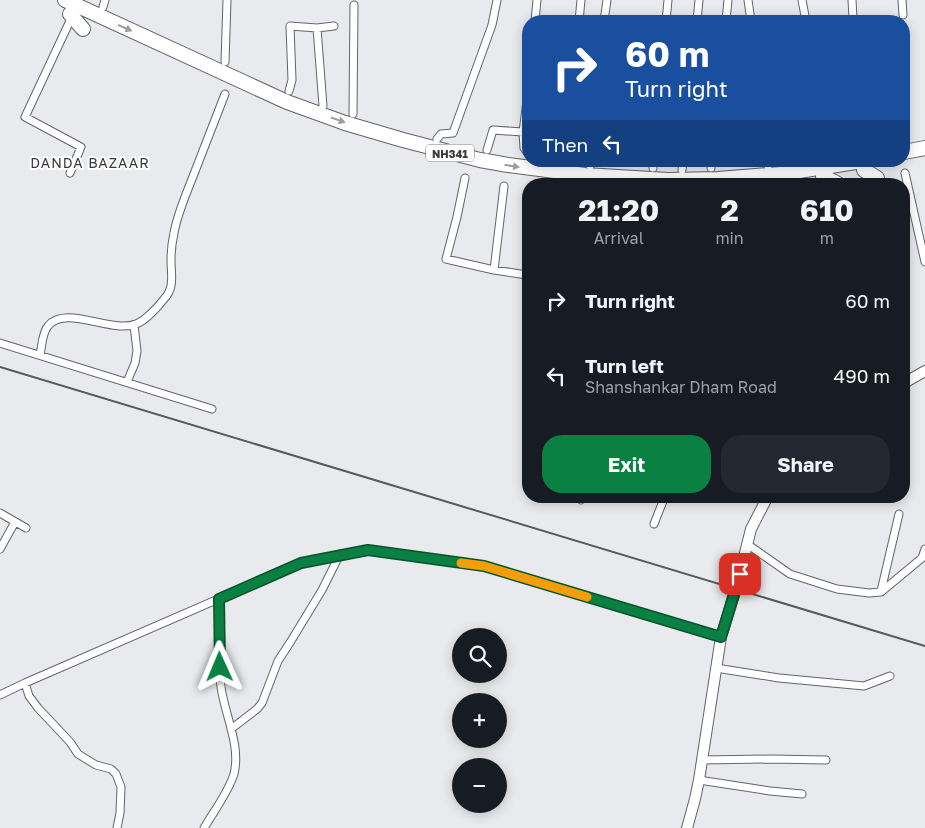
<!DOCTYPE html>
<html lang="en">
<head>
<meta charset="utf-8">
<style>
	:root { --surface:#171b24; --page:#242831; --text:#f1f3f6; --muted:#9ea1a6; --accent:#0b8043 }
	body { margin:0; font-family:"Golos Text",sans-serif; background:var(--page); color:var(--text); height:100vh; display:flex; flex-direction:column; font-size:19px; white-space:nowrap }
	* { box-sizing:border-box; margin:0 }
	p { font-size:16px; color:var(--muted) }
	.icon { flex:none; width:28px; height:28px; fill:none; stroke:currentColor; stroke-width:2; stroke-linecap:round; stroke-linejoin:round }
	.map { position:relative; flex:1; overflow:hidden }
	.details { position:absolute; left:522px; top:178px; width:388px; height:325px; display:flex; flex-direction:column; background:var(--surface); border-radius:20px; box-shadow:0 2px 12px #0003 }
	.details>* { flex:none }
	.top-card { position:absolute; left:522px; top:15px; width:388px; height:152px; border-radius:20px; box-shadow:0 2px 12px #0003; background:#1a4fa0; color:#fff; overflow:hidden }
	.tools { position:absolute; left:452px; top:628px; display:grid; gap:10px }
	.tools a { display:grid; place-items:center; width:55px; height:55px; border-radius:50%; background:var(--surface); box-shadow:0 2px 12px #0003; font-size:25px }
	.pin { position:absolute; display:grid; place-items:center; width:42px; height:42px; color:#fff; margin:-21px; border-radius:10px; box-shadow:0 2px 8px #0006 }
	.me { position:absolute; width:55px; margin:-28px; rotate:359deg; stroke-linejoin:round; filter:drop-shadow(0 0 4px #0008) }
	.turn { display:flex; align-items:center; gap:18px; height:105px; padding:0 20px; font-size:22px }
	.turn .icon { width:65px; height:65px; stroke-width:2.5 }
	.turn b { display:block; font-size:35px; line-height:42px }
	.then { display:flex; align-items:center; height:48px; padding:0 20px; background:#0003; gap:10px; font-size:19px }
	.eta { display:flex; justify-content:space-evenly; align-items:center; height:85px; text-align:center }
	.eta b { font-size:30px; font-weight:700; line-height:35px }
	.action { display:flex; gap:10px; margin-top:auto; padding:10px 20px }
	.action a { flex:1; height:58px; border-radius:20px; background:var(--accent); color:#fff; font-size:20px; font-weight:700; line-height:58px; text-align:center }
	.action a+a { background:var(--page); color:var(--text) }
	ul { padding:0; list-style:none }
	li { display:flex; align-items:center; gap:15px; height:75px; padding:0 20px }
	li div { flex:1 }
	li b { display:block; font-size:19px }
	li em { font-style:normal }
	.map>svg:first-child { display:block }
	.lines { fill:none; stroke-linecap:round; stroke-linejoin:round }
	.street-casing { stroke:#636468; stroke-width:9 }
	.secondary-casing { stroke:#636468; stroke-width:12 }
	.highway-casing { stroke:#636468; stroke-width:16 }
	.street { stroke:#fff; stroke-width:7 }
	.secondary { stroke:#fff; stroke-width:10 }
	.highway { stroke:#fff; stroke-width:14 }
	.rail { stroke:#57585a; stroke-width:2 }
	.oneway { fill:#9c9c9d }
	.route-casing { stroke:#07532c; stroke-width:12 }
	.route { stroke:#0b8043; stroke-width:9 }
	.slow { stroke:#f59e0b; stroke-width:9 }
	.labels { text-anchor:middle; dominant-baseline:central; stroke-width:4; stroke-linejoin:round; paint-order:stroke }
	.shield { fill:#fff; stroke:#747576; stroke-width:1 }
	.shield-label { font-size:11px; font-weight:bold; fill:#393a3b }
	.neighbourhood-label { font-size:14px; letter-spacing:1px; fill:#393a3b; stroke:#fff }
</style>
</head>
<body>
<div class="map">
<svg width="925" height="828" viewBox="0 0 925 828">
	<rect width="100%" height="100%" fill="#e8eaee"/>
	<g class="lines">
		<defs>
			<path id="street" d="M748,0L751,21
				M802,0L806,21
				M852,0L853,18
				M902,0L903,15
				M103,7L105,0
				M535,21L537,0
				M579,21L581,0
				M604,21L607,0
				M666,21L668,0
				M697,21L699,0
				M726,21L728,0
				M69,23L25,117L81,147L70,173
				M317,28L323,106
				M225,62L227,0
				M529,85L523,132L524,148L529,155
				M289,91L292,80L290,26L317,28L334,26
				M353,114L354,5
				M437,139L441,134L453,133L492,25L497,0
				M487,150L493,130L523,132
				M768,161V166
				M799,161V162
				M565,164V161
				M590,166V161
				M653,168V161
				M711,168V161
				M682,170L683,161
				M905,173L925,262
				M465,178L457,217L446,259L494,270L527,275L529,277
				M494,270L504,186
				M904,305L905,311
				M0,343L212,409
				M40,355C42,346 42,333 48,326C65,304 112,334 136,324C145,321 158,307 164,299C175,288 171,274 171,260C171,251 172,242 174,233C177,215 185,197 192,179C203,151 214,122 225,94
				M127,382L135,363L137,351L134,325
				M580,496L581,500
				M0,513L26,528
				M654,524L665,496
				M747,544L790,574L837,589L869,593L881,592L922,558L925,549
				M0,549L15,522
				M881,591L899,514
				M716,668L779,678L864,686L890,676
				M25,683L29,696L38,708L70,742L78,754L96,765L111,769L116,774L121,787L120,813L117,828
				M0,695L25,683L301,563L368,550L484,566L721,637
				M231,729L257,709L262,703L278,661L291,641L322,590L339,556
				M702,760L771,759L826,760
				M699,780L770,791L802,794
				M204,828C214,811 228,793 234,774C241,745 225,716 221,687C218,658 219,628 219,599"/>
			<path id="secondary" d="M904,383L925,371
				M687,828L695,799L699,780L721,637L736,589L751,529L768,496"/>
			<path id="highway" d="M65,0L287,102L345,123L403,140L480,160L508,165L585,175L668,180L718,179L780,174L862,161
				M70,14L83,29
				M904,152L925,148
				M864,170L877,178
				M823,176L838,184"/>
		</defs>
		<use href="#street" class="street-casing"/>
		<use href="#secondary" class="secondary-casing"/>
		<use href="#highway" class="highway-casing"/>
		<use href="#street" class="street"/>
		<use href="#secondary" class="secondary"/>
		<use href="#highway" class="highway"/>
		<path class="rail" d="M0,367L925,646"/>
	</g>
	<defs><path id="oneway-solid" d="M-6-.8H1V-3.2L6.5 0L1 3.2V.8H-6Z" transform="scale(1.25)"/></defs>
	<g class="oneway">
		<use href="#oneway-solid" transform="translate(125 28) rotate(24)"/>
		<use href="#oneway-solid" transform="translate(338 120) rotate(19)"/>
		<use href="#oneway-solid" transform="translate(512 166) rotate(9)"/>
	</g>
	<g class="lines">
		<defs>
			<path id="route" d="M220,667L219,599L301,563L368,550L484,566L721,637L740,574"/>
		</defs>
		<use href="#route" class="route-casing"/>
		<use href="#route" class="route"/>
		<path class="slow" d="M461,563L484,566L587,597"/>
	</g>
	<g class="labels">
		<rect class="shield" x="426" y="144.5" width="48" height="17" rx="4"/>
		<g class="shield-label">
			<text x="450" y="153">NH341</text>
		</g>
		<g class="neighbourhood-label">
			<text x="90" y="162">DANDA BAZAAR</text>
		</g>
	</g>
</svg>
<div class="tools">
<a><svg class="icon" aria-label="search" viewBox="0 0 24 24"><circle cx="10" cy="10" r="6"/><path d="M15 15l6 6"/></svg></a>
<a>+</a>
<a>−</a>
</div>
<div class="pin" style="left:740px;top:574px;background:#d93025"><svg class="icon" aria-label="arrive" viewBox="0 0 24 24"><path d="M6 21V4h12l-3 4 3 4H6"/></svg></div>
<svg class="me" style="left:220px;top:667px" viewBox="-20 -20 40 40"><path d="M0-17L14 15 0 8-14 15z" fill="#0b8043" stroke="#fff" stroke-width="4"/></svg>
<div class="top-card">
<div class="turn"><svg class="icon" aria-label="right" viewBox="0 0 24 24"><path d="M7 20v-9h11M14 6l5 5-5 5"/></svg><div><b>60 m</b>Turn right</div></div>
<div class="then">Then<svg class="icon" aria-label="left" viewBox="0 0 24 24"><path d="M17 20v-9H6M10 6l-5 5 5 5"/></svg></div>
</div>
<section class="details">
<div class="eta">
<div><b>21:20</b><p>Arrival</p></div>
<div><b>2</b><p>min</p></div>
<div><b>610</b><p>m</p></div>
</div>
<ul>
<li><svg class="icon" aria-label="right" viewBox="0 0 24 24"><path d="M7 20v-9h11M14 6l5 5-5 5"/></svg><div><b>Turn right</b></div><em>60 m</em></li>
<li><svg class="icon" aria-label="left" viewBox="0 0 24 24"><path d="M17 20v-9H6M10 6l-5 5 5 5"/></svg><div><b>Turn left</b><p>Shanshankar Dham Road</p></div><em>490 m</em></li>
</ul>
<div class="action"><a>Exit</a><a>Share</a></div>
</section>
</div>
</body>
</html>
